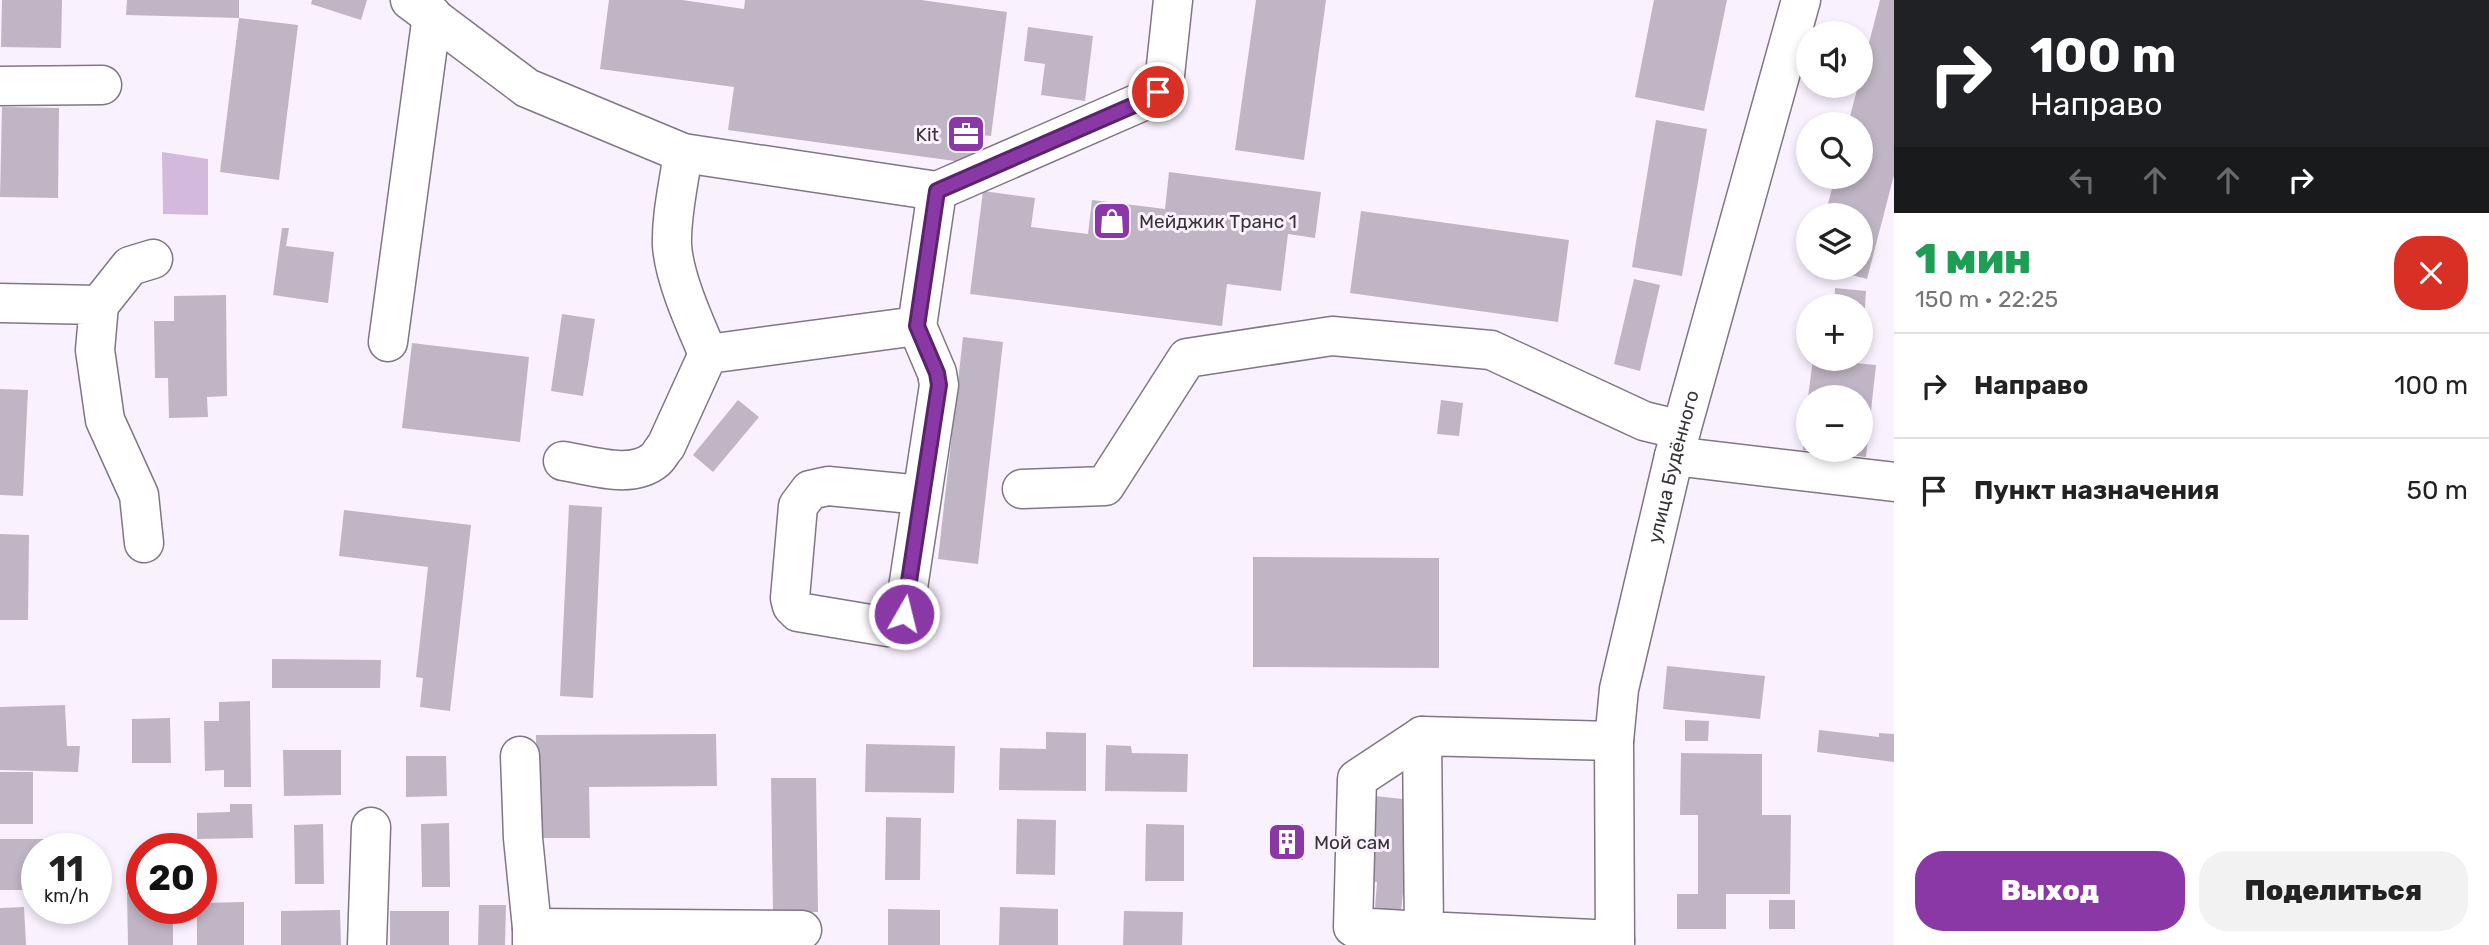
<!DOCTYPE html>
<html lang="ru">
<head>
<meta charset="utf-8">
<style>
	:root { --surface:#fff; --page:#f2f2f2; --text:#222; --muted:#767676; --line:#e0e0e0; --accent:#8b38a7 }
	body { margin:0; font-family:Rubik,sans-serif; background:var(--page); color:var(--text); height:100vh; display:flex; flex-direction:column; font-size:26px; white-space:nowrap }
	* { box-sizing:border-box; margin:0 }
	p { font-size:23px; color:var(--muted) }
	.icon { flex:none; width:38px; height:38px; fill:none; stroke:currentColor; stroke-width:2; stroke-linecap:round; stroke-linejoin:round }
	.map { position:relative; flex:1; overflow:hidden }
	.sheet { display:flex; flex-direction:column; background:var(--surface); width:595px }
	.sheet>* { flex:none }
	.top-card { background:#202124; color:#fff; overflow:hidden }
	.buttons { position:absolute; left:1796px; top:21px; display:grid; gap:14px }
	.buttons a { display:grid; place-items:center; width:77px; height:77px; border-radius:50%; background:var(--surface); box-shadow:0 4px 10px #0003; font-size:35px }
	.speed { position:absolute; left:21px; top:833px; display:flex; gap:14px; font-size:35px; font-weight:700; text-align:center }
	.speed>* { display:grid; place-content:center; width:91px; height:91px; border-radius:50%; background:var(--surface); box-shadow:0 4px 10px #0003; line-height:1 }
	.speed small { font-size:18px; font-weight:400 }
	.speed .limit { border:10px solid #d22; background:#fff; color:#111 }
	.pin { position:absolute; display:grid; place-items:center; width:60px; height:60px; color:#fff; margin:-30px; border:4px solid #fff; border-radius:50%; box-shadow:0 2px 7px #0007 }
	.me { position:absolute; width:77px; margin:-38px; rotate:8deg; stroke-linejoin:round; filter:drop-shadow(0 0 5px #0008) }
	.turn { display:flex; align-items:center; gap:24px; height:147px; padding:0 21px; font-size:32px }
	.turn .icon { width:91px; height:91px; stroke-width:2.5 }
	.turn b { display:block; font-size:49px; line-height:60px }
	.lanes { display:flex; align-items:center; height:66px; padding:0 21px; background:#0003; justify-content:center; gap:35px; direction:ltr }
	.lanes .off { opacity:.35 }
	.round { display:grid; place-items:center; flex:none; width:74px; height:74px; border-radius:28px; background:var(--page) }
	.head { display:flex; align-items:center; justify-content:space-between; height:119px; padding:0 21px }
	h1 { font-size:42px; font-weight:800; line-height:52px; color:#1e9e55 }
	.cta { display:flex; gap:14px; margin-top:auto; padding:14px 21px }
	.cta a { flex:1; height:80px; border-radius:28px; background:var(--accent); color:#fff; font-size:28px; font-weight:800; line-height:80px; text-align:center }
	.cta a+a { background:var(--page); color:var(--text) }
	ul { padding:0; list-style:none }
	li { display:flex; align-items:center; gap:21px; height:105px; padding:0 21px; border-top:2px solid var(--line) }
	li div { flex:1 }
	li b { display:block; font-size:26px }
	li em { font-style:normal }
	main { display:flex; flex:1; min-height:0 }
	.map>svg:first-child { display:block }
	.green { fill:#d3badc }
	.building { fill:#c0b5c4 }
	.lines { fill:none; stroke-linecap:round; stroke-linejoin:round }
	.minor-casing { stroke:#807684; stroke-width:41 }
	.minor { stroke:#fff; stroke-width:38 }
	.route-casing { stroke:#5a246d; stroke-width:18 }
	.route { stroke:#8b38a7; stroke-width:12 }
	.labels { text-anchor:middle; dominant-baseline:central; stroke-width:6; stroke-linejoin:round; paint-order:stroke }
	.poi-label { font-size:19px; fill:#373238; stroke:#faf1fe; text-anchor:start }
	.street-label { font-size:19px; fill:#373238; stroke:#faf1fe }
</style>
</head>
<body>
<main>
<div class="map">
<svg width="1894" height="945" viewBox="0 0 1894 945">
	<rect width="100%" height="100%" fill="#faf1fe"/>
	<path class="green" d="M162,152L208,159V215L163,214Z"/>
	<path class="building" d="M2,0H62L61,48L1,47Z
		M127,0H239V18L126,15Z
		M312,0H367L361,20L311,4Z
		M609,0H682L744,9L745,0H921L1007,12L991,136L981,135L977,164L728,130L734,87L600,69Z
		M1256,0H1326L1304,160L1235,150Z
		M1654,0H1727L1704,111L1635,97Z
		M1880,0H1894V175L1867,279L1829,269L1860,268V215H1825L1835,177H1860V124H1848L1858,86H1860V78Z
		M239,18L298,25L279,180L220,172Z
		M1028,27L1093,36L1085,101L1041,95L1045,64L1024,61Z
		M2,107L59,108L58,198L0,197Z
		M1656,120L1707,129L1682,276L1632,267Z
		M1169,172L1321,192L1315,238L1288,234L1281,291L1227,284L1222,326L970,294L983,191L1035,198L1031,227L1088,234L1092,200L1165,209Z
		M1361,211L1569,240L1558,322L1350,293Z
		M282,228H289L286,246L334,252L328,303L273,295Z
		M1634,279L1660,285L1640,371L1614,364Z
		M1835,288L1866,291L1865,308L1834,305Z
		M226,295L227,396L207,397L208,417L169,418L168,378H155L154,321H174V296Z
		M562,314L595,319L583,396L551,391Z
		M963,337L1003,342L978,564L938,559Z
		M412,343L529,357L520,442L402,428Z
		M1813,359L1876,365L1866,457L1819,451L1860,450V397H1808Z
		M0,389L28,390L23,496L0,495Z
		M738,400L759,417L713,472L693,455Z
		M1441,400L1463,403L1459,436L1437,434Z
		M1806,419H1808V450H1803Z
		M569,505L602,507L593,698L560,696Z
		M344,510L471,525L450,711L420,707L423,678L416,677L428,567L339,556Z
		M0,534L29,535L28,620H0Z
		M1253,557L1439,558V668L1253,667Z
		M272,659L381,660L380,688H272Z
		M1667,666L1765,676L1760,719L1663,709Z
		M250,701L251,787H224V770L205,771L204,721H219V702Z
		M65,705L67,746H80L78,772L0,770V707Z
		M170,718L171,763H132V719Z
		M1685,720L1709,721L1708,741H1685Z
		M1819,730L1879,737V733L1894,734V762L1817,752Z
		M1046,732L1086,733V791L999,790L1000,748L1046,749Z
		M716,734L717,786L589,787L590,838H537L536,735Z
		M866,744L955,746L954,793L865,792Z
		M1106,745L1131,746L1132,753L1188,754L1187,792L1105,791Z
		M283,750H341V795L284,796Z
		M1681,753L1762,754V815H1791L1790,894H1726V929H1677V894H1698V815H1680Z
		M406,756H446L447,796L406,797Z
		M0,772H33V824H0Z
		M771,778H816L818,912H773Z
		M1375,796L1412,800L1400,923L1374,921L1377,882L1368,881Z
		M230,804H252L253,838L197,839V813L230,812Z
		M886,817L921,818L920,880H885Z
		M1017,819L1056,820L1055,875L1016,874Z
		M449,823L450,887H422L421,824Z
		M323,824L324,884H295L294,825Z
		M1146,824L1184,825V881H1145Z
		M1303,824V860H1272L1271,825Z
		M0,839H62V849H37V890H0Z
		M127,892H142V908H173V945H128Z
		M1769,900H1795V929H1769Z
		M244,902V945H197V908H201V903Z
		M479,905H506L505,945H478Z
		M24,907L26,945H0V908Z
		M1000,907L1058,909V945H999Z
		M888,909L940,910V945H888Z
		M340,910L341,945H281V911Z
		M390,911H449V945H390Z
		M1124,911L1183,912L1182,945H1123Z"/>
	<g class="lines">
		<defs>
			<g id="minor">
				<path d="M410,0L527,88L683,153C679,183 671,215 672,245C674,278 695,324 708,354"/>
				<path d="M0,86L102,85"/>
				<path d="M683,153L937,191L1141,102L1158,92L1165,75L1173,0"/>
				<path d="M0,303L99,305L95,350L105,420L139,495L144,543"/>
				<path d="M99,305L130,266L153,259"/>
				<path d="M917,326L937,373L939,385L904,614L897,624L888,627L798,612L792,606L790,598L798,506L810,490L828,486L922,495"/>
				<path d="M388,342L432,15"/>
				<path d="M1674,456L1894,482"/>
				<path d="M563,461C591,465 631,480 655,460C659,457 662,450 666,446L708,354L917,326L937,191"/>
				<path d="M1022,489L1105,486L1187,358L1332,336L1491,350L1644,421L1681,430"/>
				<path d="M1422,736L1357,779L1353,927L1424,931"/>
				<path d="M1614,741L1422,736L1424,931L1615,940"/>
				<path d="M520,756L523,838L532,928"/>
				<path d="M367,945L371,827"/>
				<path d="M532,945V928L802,930"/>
				<path id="s1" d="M1615,945L1614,741L1619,689L1674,456L1801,0"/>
			</g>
		</defs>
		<use href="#minor" class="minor-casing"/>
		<use href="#minor" class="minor"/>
	</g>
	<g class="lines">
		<defs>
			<path id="route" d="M904,614L939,385L937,373L917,326L937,191L1141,102L1158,92"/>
		</defs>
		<use href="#route" class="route-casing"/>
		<use href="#route" class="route"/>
	</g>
	<defs>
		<symbol id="office-square" viewBox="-11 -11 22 22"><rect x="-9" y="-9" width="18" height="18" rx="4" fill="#8b38a7" stroke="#faf1fe"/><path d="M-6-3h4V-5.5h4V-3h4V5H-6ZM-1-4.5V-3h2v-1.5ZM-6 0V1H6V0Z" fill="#fff"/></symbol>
		<symbol id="shop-square" viewBox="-11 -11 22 22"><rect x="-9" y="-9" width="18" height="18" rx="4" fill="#8b38a7" stroke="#faf1fe"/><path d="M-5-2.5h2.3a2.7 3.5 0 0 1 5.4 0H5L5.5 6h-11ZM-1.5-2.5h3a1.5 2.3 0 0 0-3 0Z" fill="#fff"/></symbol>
		<symbol id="building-square" viewBox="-11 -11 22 22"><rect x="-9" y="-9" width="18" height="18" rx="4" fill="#8b38a7" stroke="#faf1fe"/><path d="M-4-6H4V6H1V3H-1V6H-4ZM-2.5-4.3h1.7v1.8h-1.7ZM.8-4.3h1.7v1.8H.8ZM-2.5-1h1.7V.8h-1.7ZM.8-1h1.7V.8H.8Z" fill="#fff"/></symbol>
	</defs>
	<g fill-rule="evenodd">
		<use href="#office-square" x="944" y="112" width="44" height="44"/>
		<use href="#shop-square" x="1090" y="199" width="44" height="44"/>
		<use href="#building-square" x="1265" y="820" width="44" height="44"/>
	</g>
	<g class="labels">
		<g class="poi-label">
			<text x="939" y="134" text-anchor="end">Kit</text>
			<text x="1139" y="221">Мейджик Транс 1</text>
			<text x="1314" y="842">Мой сам</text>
		</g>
		<g class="street-label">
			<text stroke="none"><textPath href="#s1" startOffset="485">улица Будённого</textPath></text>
		</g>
	</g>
</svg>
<div class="buttons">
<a><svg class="icon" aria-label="sound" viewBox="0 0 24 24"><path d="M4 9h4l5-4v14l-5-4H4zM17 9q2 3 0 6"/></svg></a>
<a><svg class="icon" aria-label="search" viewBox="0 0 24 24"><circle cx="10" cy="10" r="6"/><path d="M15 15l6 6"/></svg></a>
<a><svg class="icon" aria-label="layers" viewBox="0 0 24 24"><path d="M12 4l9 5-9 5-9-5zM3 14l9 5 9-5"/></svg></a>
<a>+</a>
<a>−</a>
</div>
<div class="speed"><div>11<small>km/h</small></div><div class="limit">20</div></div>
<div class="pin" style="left:1158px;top:92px;background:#d93025"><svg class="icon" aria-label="arrive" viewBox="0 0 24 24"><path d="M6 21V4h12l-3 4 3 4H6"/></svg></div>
<svg class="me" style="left:904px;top:614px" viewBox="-20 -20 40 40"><circle r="17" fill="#8b38a7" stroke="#fff" stroke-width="3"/><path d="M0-11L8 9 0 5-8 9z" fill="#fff"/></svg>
</div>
<section class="sheet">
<div class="top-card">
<div class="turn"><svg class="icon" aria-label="right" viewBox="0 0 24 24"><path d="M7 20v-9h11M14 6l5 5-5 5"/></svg><div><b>100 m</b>Направо</div></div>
<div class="lanes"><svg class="icon off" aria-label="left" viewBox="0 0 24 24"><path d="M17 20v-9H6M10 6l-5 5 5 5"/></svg><svg class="icon off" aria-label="ahead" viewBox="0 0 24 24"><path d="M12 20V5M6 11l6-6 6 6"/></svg><svg class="icon off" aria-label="ahead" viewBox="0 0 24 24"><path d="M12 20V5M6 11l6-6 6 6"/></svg><svg class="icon" aria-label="right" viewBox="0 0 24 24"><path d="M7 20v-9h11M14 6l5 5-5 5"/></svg></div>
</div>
<div class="head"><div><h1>1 мин</h1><p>150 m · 22:25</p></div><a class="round" style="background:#d93025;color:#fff"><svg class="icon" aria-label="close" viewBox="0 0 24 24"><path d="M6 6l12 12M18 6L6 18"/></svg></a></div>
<ul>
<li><svg class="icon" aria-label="right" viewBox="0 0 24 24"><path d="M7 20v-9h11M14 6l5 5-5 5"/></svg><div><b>Направо</b></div><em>100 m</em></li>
<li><svg class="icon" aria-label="arrive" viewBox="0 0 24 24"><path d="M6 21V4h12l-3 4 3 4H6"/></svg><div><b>Пункт назначения</b></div><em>50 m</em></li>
</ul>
<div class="cta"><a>Выход</a><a>Поделиться</a></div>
</section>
</main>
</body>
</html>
